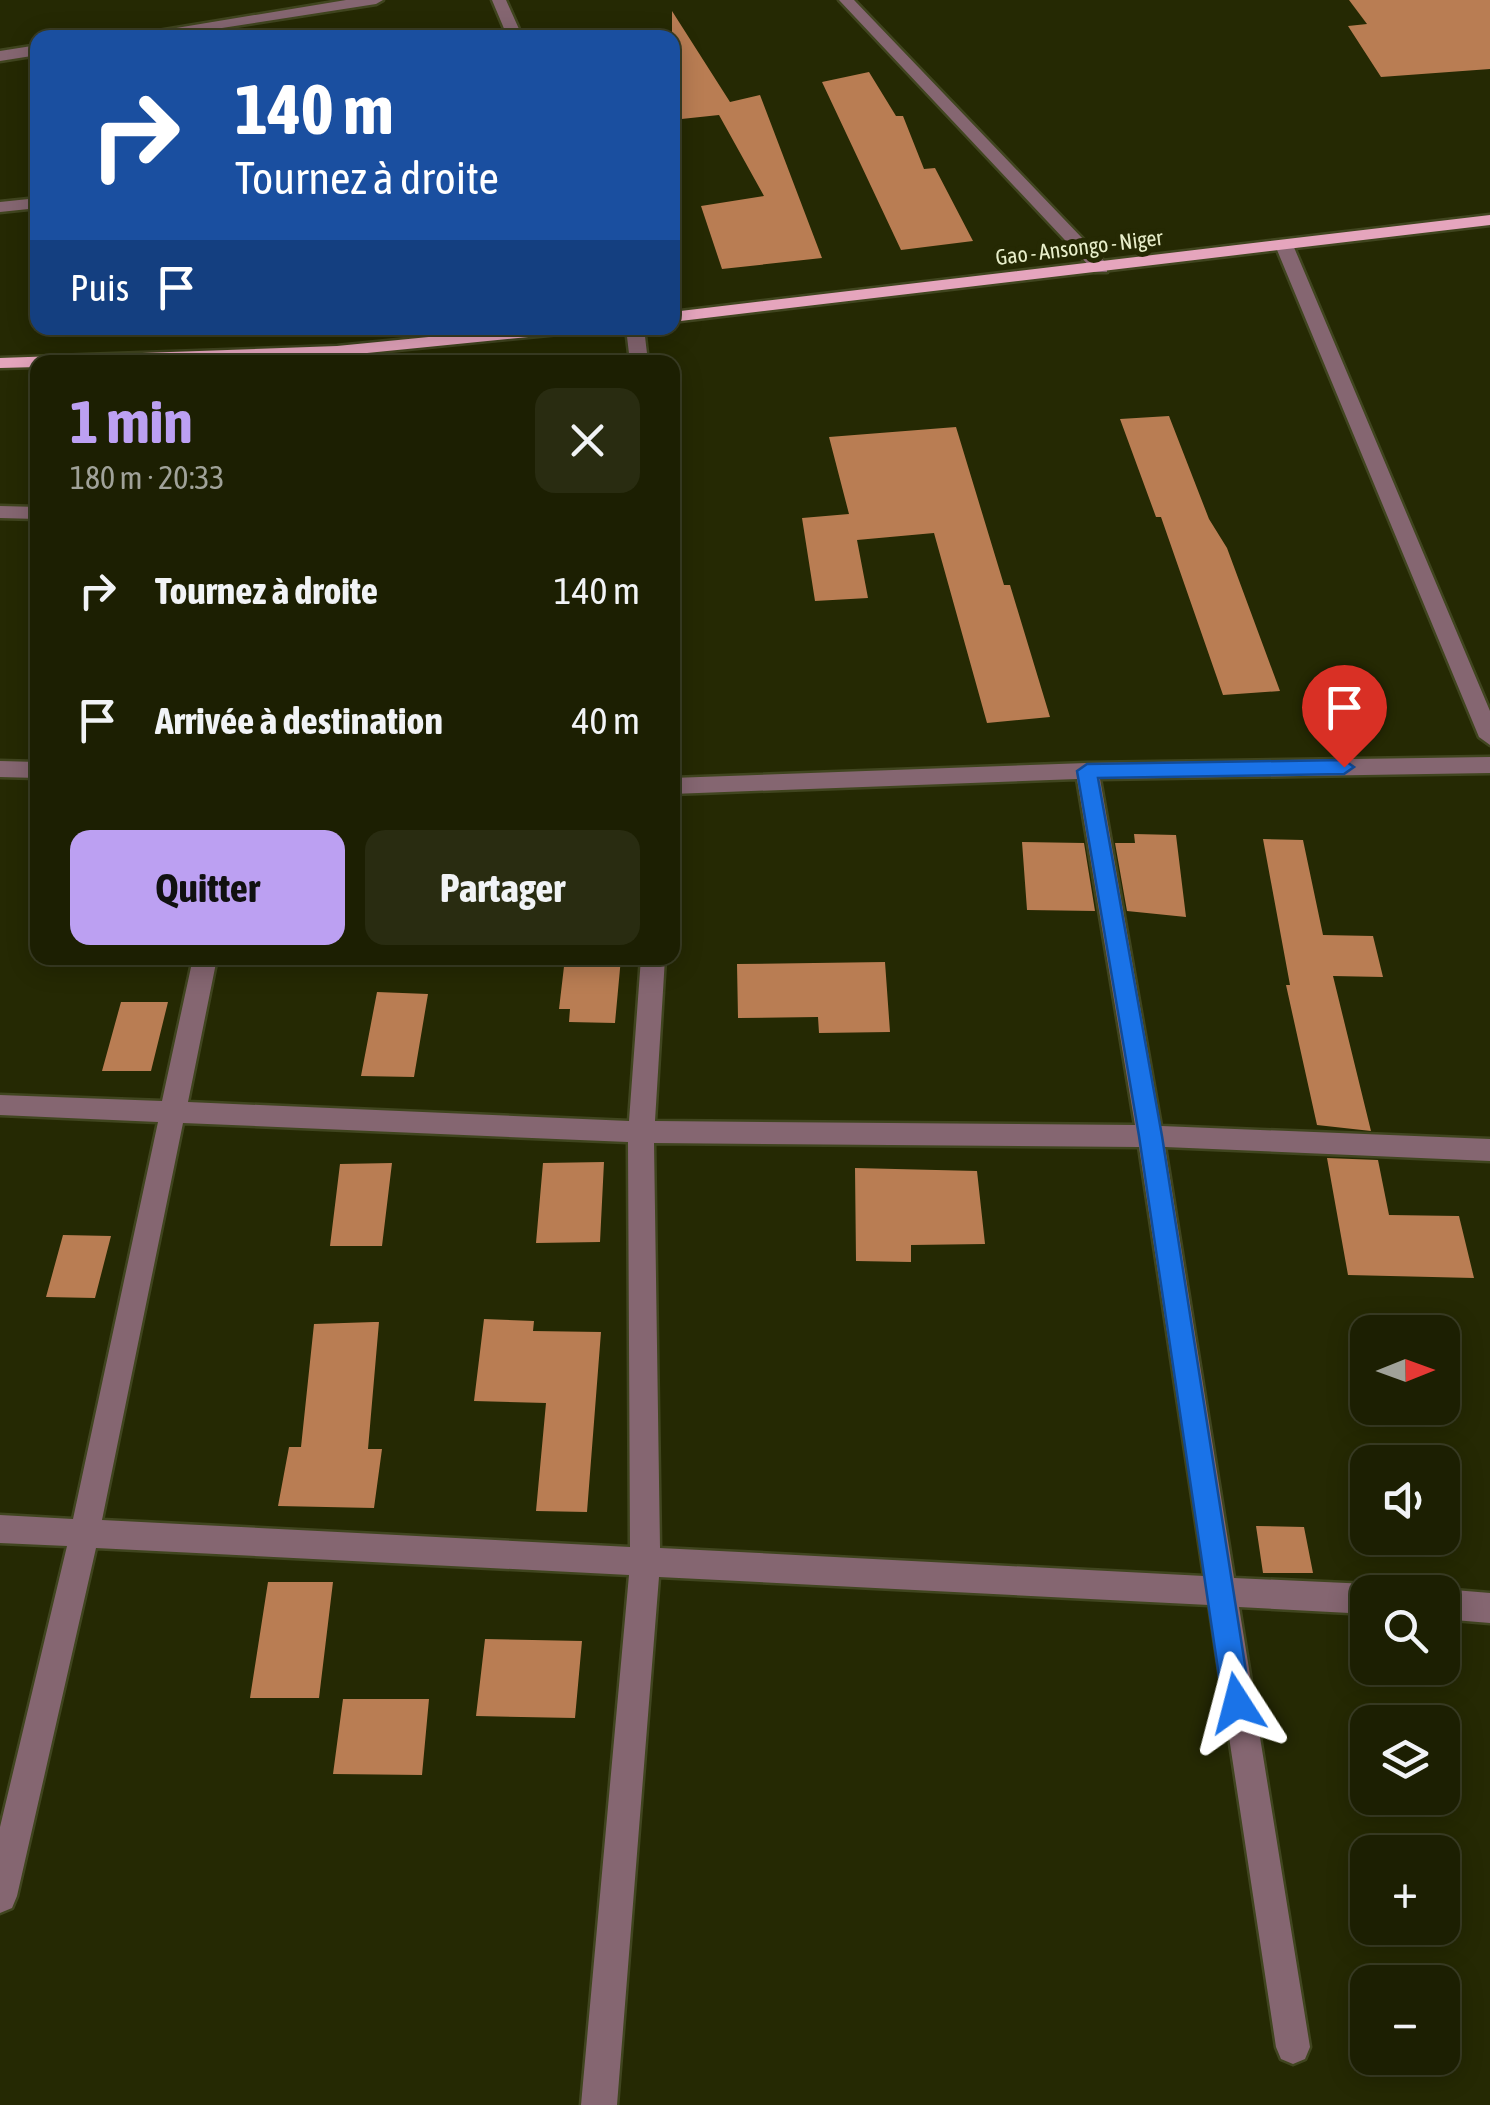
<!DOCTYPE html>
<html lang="fr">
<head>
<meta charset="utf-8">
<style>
	:root { --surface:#1c1f02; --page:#292c11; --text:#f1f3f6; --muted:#a0a299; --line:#3a3d24; --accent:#bca0f2 }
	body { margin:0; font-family:"Asap Condensed",sans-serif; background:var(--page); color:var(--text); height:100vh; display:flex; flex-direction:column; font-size:38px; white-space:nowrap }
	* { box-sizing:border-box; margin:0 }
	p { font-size:32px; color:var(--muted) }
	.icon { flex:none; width:55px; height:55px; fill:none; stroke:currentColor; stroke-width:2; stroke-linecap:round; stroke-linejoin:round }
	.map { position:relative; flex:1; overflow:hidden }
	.side { position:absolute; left:30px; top:355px; width:650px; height:610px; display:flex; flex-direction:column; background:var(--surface); border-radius:20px; box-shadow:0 5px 25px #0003,0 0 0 2px var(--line) }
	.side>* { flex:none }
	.hud { position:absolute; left:30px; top:30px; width:650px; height:305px; border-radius:20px; box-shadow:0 5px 25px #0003,0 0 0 2px var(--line); background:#1a4fa0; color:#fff; overflow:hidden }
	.needle { width:65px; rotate:89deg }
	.tools { position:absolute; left:1350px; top:1315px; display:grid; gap:20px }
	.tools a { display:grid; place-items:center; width:110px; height:110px; border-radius:20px; background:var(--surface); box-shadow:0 5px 25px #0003,0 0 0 2px var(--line); font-size:50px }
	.pin { position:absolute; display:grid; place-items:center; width:85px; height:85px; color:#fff; margin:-102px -42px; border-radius:50% 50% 50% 0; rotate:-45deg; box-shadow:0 0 10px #0007 }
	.pin .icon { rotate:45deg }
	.me { position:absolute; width:110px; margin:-55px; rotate:351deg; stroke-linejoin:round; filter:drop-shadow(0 0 8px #0008) }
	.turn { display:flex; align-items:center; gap:35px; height:210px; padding:0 40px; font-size:45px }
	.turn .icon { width:130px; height:130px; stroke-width:2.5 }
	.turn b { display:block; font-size:70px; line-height:85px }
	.then { display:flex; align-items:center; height:95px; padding:0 40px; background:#0003; gap:20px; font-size:38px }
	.round { display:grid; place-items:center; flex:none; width:105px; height:105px; border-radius:20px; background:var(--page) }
	.overview { display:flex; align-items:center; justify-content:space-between; height:170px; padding:0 40px }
	h1 { font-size:60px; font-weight:700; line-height:75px; color:var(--accent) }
	.cta { display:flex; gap:20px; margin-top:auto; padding:20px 40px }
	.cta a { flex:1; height:115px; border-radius:20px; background:var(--accent); color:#111; font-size:40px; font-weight:700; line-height:115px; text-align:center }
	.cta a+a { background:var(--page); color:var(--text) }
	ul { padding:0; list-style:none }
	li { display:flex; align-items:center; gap:30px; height:130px; padding:0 40px }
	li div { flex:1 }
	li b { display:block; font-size:38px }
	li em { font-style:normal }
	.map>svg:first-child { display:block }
	.building { fill:#b97d53 }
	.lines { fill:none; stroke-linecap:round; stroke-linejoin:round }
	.minor-casing { stroke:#40451f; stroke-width:5 }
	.major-casing { stroke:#40451f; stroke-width:5 }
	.minor { fill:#856671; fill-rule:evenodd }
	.major { fill:#e5a5bd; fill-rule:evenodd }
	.route { fill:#1a73e8; stroke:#114b97; stroke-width:2.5 }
	.labels { text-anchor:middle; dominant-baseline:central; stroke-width:10; stroke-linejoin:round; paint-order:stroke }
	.far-street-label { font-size:22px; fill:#e8eeca; stroke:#252903 }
</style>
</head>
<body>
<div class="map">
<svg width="1490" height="2105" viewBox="0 0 1490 2105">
	<rect width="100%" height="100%" fill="#252903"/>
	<path class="building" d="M1349,0H1490V69L1381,77L1348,26L1367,24Z
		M672,11L730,102L760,95L822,258L722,269L701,206L764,196L719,115L672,120Z
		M869,72L896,116H903L924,169L935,168L973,241L901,250L822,82Z
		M1169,416L1209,519L1227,548L1280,691L1223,695L1161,517H1156L1120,419Z
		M956,427L1004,585H1010L1050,717L987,723L934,533L857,540L868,598L815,601L802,518L849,514L829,437Z
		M1134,834L1176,835L1186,917L1127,911L1115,843H1135Z
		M1263,839L1303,840L1323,935L1373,936L1383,977L1333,976L1371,1131L1317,1125L1286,985H1290Z
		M1022,842L1084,843L1095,911L1027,910Z
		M565,958H621L615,1023L569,1022L570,1009H559Z
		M885,962L890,1032L819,1033L818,1017L738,1018L737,964Z
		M377,992L428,994L414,1077L361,1076Z
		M121,1002H168L151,1071H102Z
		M1327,1158L1378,1160L1389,1215L1459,1216L1474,1278L1348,1275Z
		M604,1162L600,1242L536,1243L543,1163Z
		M392,1163L382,1246H330L340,1164Z
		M855,1168L977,1171L985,1244L911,1245V1262L856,1261Z
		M63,1235L111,1236L95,1298L46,1297Z
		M484,1319L534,1321L533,1331L601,1332L587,1512L536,1511L546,1403L474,1401Z
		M374,1322H379L368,1449H382L374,1508L278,1506L289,1447H301L314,1324Z
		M1256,1526L1304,1527L1313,1573H1263Z
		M268,1582H333L319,1698H250Z
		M485,1639L582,1641L575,1718L476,1716Z
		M343,1699H429L422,1775L333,1774Z"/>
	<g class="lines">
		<defs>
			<path id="minor" d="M346,0H383L376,4L157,38H116Z
				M492,0H506L523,38H508Z
				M839,0H854L1107,264V272H1095Z
				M38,45V55L0,61V51Z
				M38,198V208L0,212V202Z
				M1284,240L1293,245L1490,711V745L1479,737L1275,245Z
				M626,328H644L648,362H630Z
				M0,506L38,507V519L0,518Z
				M1490,757V773L1100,779L1161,1126L1490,1139V1161L1165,1147L1234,1578L1368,1584L1380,1592H1368V1614L1239,1607L1310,2047L1305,2059L1293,2064L1281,2059L1276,2047L1209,1605L659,1577L617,2105H581L629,1575L96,1548L17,1896L12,1908L0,1913V1827L67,1546L0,1543V1515L73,1519L158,1122L0,1115V1095L162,1101L193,958H217L188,1102L629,1121L641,958H665L655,1121L1135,1125L1077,779L672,794V778L1087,763ZM183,1123L628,1142L630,1547L102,1520ZM654,1143L1139,1147L1204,1576L660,1548Z
				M0,761L38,762V778L0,777Z
				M1442,1589L1490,1593V1623L1442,1619V1592H1434Z"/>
			<path id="major" d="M1490,215V225L672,322V312Z
				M520,328H578L569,333L337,356L38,362V367L0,368V358L337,346Z"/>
		</defs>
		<use href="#minor" class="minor-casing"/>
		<use href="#major" class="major-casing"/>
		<use href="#minor" class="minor"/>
		<use href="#major" class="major"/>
	</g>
	<path class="route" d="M1344,760L1354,767L1344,774L1098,778L1162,1136L1251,1703L1247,1713L1237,1717L1227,1713L1223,1703L1139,1136L1077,771L1087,764Z"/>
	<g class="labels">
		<g class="far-street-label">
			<text transform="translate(1079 247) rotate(-7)">Gao - Ansongo - Niger</text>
		</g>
	</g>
</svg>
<div class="tools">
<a><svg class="needle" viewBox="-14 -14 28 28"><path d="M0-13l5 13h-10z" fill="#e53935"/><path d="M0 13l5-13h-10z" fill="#a0a299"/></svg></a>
<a><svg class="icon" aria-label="sound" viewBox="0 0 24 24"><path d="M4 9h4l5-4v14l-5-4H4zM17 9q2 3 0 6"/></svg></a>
<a><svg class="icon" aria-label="search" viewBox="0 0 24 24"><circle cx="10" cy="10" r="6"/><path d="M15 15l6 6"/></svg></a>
<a><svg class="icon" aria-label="layers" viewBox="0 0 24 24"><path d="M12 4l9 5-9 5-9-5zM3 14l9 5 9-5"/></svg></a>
<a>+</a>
<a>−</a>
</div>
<div class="pin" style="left:1344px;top:767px;background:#d93025"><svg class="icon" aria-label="arrive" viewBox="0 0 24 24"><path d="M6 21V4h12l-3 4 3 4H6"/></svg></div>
<svg class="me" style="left:1237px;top:1703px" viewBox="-20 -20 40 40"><path d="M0-17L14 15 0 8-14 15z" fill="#1a73e8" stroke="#fff" stroke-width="4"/></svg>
<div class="hud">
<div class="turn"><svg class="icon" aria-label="right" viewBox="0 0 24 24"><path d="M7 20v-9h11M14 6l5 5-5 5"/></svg><div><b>140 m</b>Tournez à droite</div></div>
<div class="then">Puis<svg class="icon" aria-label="arrive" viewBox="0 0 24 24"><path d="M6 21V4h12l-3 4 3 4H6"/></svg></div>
</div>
<section class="side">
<div class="overview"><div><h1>1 min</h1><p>180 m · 20:33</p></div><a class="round"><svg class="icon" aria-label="close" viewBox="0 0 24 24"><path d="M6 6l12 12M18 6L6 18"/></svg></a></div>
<ul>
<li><svg class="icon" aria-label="right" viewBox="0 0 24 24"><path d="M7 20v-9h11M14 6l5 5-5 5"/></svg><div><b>Tournez à droite</b></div><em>140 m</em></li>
<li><svg class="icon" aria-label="arrive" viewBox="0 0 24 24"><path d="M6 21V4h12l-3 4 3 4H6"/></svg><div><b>Arrivée à destination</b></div><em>40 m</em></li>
</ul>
<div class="cta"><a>Quitter</a><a>Partager</a></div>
</section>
</div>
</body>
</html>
